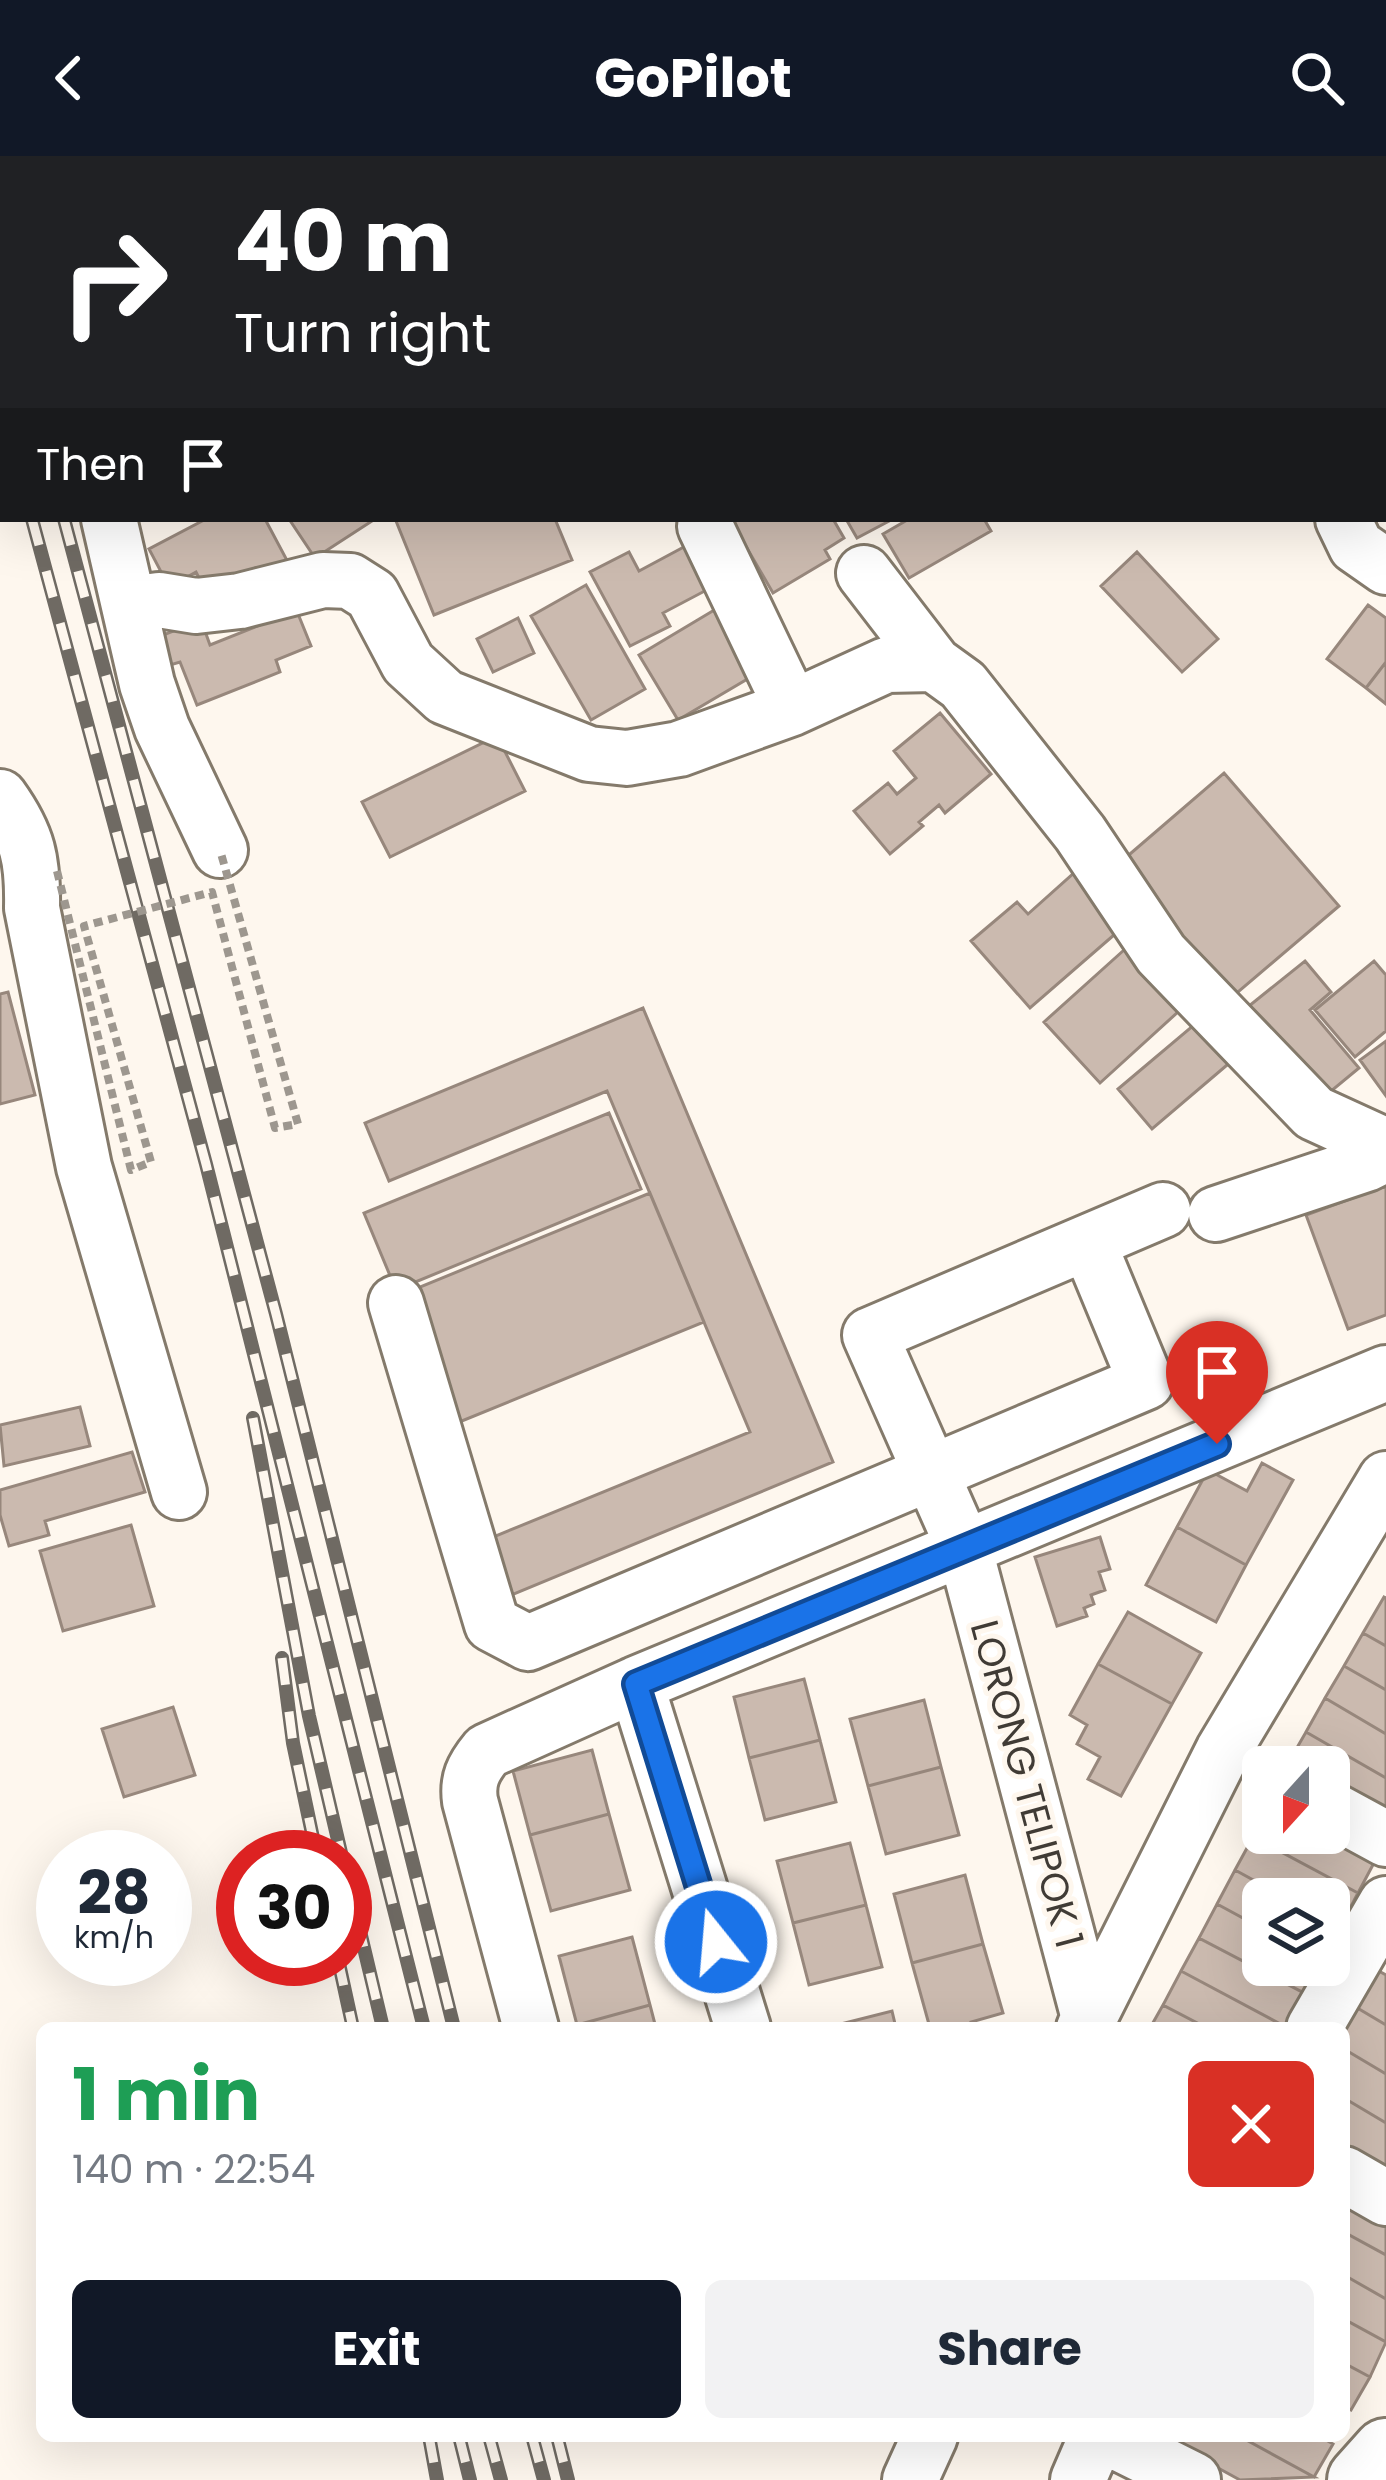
<!DOCTYPE html>
<html lang="en">
<head>
<meta charset="utf-8">
<style>
	:root { --surface:#fff; --page:#f2f2f3; --text:#1f2937; --muted:#747a83; --accent:#111827 }
	body { margin:0; font-family:Poppins,sans-serif; background:var(--page); color:var(--text); height:100vh; display:flex; flex-direction:column; font-size:45px; white-space:nowrap }
	* { box-sizing:border-box; margin:0 }
	p { font-size:39px; color:var(--muted) }
	.icon { flex:none; width:66px; height:66px; fill:none; stroke:currentColor; stroke-width:2; stroke-linecap:round; stroke-linejoin:round }
	.map { position:relative; flex:1; overflow:hidden }
	.details { position:absolute; left:36px; top:1866px; width:1314px; height:420px; display:flex; flex-direction:column; background:var(--surface); border-radius:18px; box-shadow:0 12px 48px #0002 }
	.details>* { flex:none }
	.guide { position:absolute; left:0px; top:0px; width:1386px; height:366px; box-shadow:0 12px 48px #0002; background:#202124; color:#fff; overflow:hidden }
	.needle { width:78px; rotate:201deg }
	.controls { position:absolute; left:1242px; top:1590px; display:grid; gap:24px }
	.controls a { display:grid; place-items:center; width:108px; height:108px; border-radius:18px; background:var(--surface); box-shadow:0 12px 48px #0002; font-size:60px }
	.speed { position:absolute; left:36px; top:1674px; display:flex; gap:24px; font-size:60px; font-weight:700; text-align:center }
	.speed>* { display:grid; place-content:center; width:156px; height:156px; border-radius:50%; background:var(--surface); box-shadow:0 12px 48px #0002; line-height:1 }
	.speed small { font-size:30px; font-weight:400 }
	.speed .limit { border:18px solid #d22; background:#fff; color:#111 }
	.pin { position:absolute; display:grid; place-items:center; width:102px; height:102px; color:#fff; margin:-123px -51px; border-radius:50% 50% 50% 0; rotate:-45deg; box-shadow:0 0 12px #0007 }
	.pin .icon { rotate:45deg }
	.me { position:absolute; width:132px; margin:-66px; rotate:343deg; stroke-linejoin:round; filter:drop-shadow(0 0 9px #0008) }
	.turn { display:flex; align-items:center; gap:42px; height:252px; padding:0 36px; font-size:54px }
	.turn .icon { width:156px; height:156px; stroke-width:2.5 }
	.turn b { display:block; font-size:84px; line-height:102px }
	.then { display:flex; align-items:center; height:114px; padding:0 36px; background:#0003; gap:24px; font-size:45px }
	.round { display:grid; place-items:center; flex:none; width:126px; height:126px; border-radius:18px; background:var(--page) }
	.overview { display:flex; align-items:center; justify-content:space-between; height:204px; padding:0 36px }
	h1 { font-size:72px; font-weight:700; line-height:90px; color:#1e9e55 }
	.primary-button { display:flex; gap:24px; margin-top:auto; padding:24px 36px }
	.primary-button a { flex:1; height:138px; border-radius:18px; background:var(--accent); color:#fff; font-size:48px; font-weight:700; line-height:138px; text-align:center }
	.primary-button a+a { background:var(--page); color:var(--text) }
	header { display:flex; justify-content:space-between; align-items:center; height:156px; padding:0 36px; background:var(--accent); color:#fff; font-size:54px; font-weight:700 }
	.map>svg:first-child { display:block }
	.building { fill:#cbbaaf; stroke:#97877c; stroke-width:3 }
	.lines { fill:none; stroke-linecap:round; stroke-linejoin:round }
	.minor-casing { stroke:#847a6b; stroke-width:60 }
	.major-casing { stroke:#847a6b; stroke-width:72 }
	.minor { stroke:#fff; stroke-width:54 }
	.major { stroke:#fff; stroke-width:66 }
	.rail-casing { stroke:#6f6a63; stroke-width:14 }
	.rail { stroke:#fef7ee; stroke-width:9; stroke-dasharray:27; stroke-linecap:butt }
	.path-bridge { stroke:#9d978f; stroke-width:8; stroke-dasharray:9 6; stroke-linecap:butt }
	.route-casing { stroke:#114b97; stroke-width:30 }
	.route { stroke:#1a73e8; stroke-width:21 }
	.labels { text-anchor:middle; dominant-baseline:central; stroke-width:10; stroke-linejoin:round; paint-order:stroke }
	.street-label { font-size:39px; fill:#403b35; stroke:#fef7ee }
</style>
</head>
<body>
<header><svg class="icon" aria-label="back" viewBox="0 0 24 24"><path d="M15 5l-7 7 7 7"/></svg>GoPilot<svg class="icon" aria-label="search" viewBox="0 0 24 24"><circle cx="10" cy="10" r="6"/><path d="M15 15l6 6"/></svg></header>
<div class="map">
<svg width="1386" height="2324" viewBox="0 0 1386 2324">
	<rect width="100%" height="100%" fill="#fef7ee"/>
	<path class="building" d="M206,363H265L290,410L261,424L255,412L207,437L196,416L169,431L149,393Z
		M289,363H375L315,402Z
		M400,363H555L572,404L434,459L396,365Z
		M730,363H833L844,382L825,394L830,403L773,437Z
		M846,363H893L857,382Z
		M909,363H984L991,375L909,422L883,378Z
		M695,385L718,428L663,457L670,470L630,490L590,416L629,396L639,415Z
		M1137,396L1218,483L1182,516L1101,430Z
		M586,429L645,533L591,564L531,460Z
		M292,443L311,490L276,504L280,516L197,549L180,506L170,509L158,481L201,464L210,489L260,469L256,458Z
		M726,447L766,512L678,564L639,499Z
		M1368,449L1386,462V506L1366,532L1327,503Z
		M518,462L534,497L493,516L477,483Z
		M1386,506V548L1366,532Z
		M940,557L991,618L945,657L939,649L919,666L923,670L890,698L854,655L888,627L897,638L916,622L894,595Z
		M497,580L525,635L390,701L362,646Z
		M1224,617L1339,750L1231,842L1116,710Z
		M1074,717L1122,772L1030,852L971,785L1017,746L1028,758Z
		M1134,785L1190,845L1100,927L1044,866Z
		M1305,805L1331,836L1310,854L1359,912L1324,941L1249,850Z
		M1374,805L1386,819V875L1355,901L1315,854Z
		M8,836L35,939L0,948V838Z
		M643,852L833,1306L504,1442L481,1386L750,1276L607,935L389,1025L365,967Z
		M1207,858L1240,898L1152,973L1118,933Z
		M1386,885V940L1360,904Z
		M609,957L641,1033L396,1134L364,1057Z
		M1386,1030V1159L1348,1173L1306,1059Z
		M650,1037L704,1166L452,1269L398,1140Z
		M80,1251L90,1290L4,1310L0,1269Z
		M132,1296L145,1336L45,1365L49,1379L9,1390L0,1359V1334Z
		M1262,1307L1293,1324L1246,1409L1177,1371L1208,1314L1247,1335Z
		M131,1369L154,1450L63,1475L40,1395Z
		M1177,1371L1246,1409L1216,1466L1146,1429Z
		M1100,1381L1110,1413L1099,1416L1105,1434L1091,1439L1094,1448L1084,1452L1087,1460L1057,1470L1035,1401Z
		M1384,1441L1386,1442V1490L1363,1477Z
		M1128,1456L1201,1497L1172,1548L1098,1508Z
		M1363,1477L1386,1490V1534L1344,1510Z
		M1098,1508L1172,1548L1121,1640L1088,1623L1100,1601L1077,1588L1087,1569L1070,1559Z
		M1344,1510L1386,1534V1578L1325,1542Z
		M804,1523L820,1584L749,1602L734,1541Z
		M1325,1542L1386,1578V1622L1306,1576Z
		M924,1544L941,1611L868,1630L850,1563Z
		M173,1551L195,1619L124,1641L102,1573Z
		M1306,1576L1386,1622V1666L1329,1633V1611L1287,1609Z
		M820,1584L836,1646L765,1664L749,1602Z
		M592,1594L609,1658L530,1679L513,1615Z
		M941,1611L959,1679L886,1698L868,1630Z
		M609,1658L630,1734L551,1755L530,1679Z
		M1263,1661V1677H1327L1376,1703L1358,1737L1253,1681Z
		M1253,1681L1358,1737L1340,1771L1329,1765V1743H1288L1235,1714Z
		M850,1687L866,1749L793,1767L777,1705Z
		M1235,1714L1288,1743H1263V1773L1217,1748Z
		M965,1719L983,1788L912,1807L894,1738Z
		M1217,1748L1263,1773V1809H1320L1304,1837L1199,1782Z
		M866,1749L882,1811L809,1829L793,1767Z
		M632,1781L650,1849L577,1869L559,1800Z
		M1199,1782L1304,1837L1286,1871L1181,1815Z
		M983,1788L1003,1857L971,1866L972,1872H930L912,1807Z
		M1375,1813L1386,1819V1869L1354,1850Z
		M1181,1815L1286,1871L1207,1872L1163,1849Z
		M650,1849L656,1872H578L577,1869Z
		M1163,1849L1207,1872H1150Z
		M1354,1850L1386,1869V1918L1344,1893V1872Z
		M892,1855L896,1872H825Z
		M1344,1893L1386,1918V1967L1344,1942Z
		M1344,1942L1386,1967V2016L1344,1991Z
		M1344,2032L1386,2055V2099L1344,2076Z
		M1344,2076L1386,2099V2143L1344,2119Z
		M1344,2119L1386,2143V2186L1344,2163Z
		M1344,2163L1386,2186L1370,2221L1344,2207Z
		M1344,2207L1370,2221L1351,2254L1344,2250Z
		M1160,2280H1239L1314,2321L1240,2324Z
		M1239,2280H1319L1333,2288L1314,2321Z"/>
	<g class="lines">
		<defs>
			<path id="minor" d="M16,0L17,3
				M1046,3L1050,0
				M1338,3L1340,0
				M1383,217L1386,219
				M109,363L147,528L162,572L220,694
				M1343,363L1356,390L1386,411
				M705,370L792,552
				M864,417L934,508
				M129,448L159,444L196,450L240,445L323,424L350,425L372,439L408,507L445,541L589,598L627,602L679,593L792,552L886,509L934,508L963,529L1080,677L1161,798L1314,957L1386,990
				M0,641C28,680 33,704 32,752L84,1011L179,1336
				M1216,1058L1366,1008L1386,998
				M396,1147L492,1468L528,1487L1146,1226L1088,1086
				M636,1528L743,1872
				M1329,1652L1386,1683
				M1089,1862L965,1394L870,1179L1163,1054
				M531,1872L470,1645C467,1624 473,1612 487,1595L636,1528L1386,1217
				M1084,1872L1223,1595L1386,1323
				M1314,1872L1386,1748
				M1344,2018L1386,2042
				M1105,2280L1193,2324
				M910,2324L930,2280
				M1078,2324L1097,2280"/>
			<path id="major" d="M1361,2324L1386,2296"/>
		</defs>
		<use href="#minor" class="minor-casing"/>
		<use href="#major" class="major-casing"/>
		<use href="#minor" class="minor"/>
		<use href="#major" class="major"/>
		<defs>
			<path id="rail" d="M0,137L3,147
				M0,246L3,257
				M32,363L206,1008L424,1872
				M64,363L276,1158L454,1872
				M253,1262L309,1560L342,1701
				M282,1502L293,1587L317,1701
				M345,1712L383,1872
				M338,1803L353,1872
				M429,2280L437,2324
				M459,2280L470,2324
				M489,2280L501,2324
				M532,2280L544,2324
				M557,2280L568,2324"/>
		</defs>
		<use href="#rail" class="rail-casing"/>
		<use href="#rail" class="rail"/>
		<path class="path-bridge" d="M57,715L131,1014L151,1006L84,770L212,736L275,972L298,968L220,694"/>
	</g>
	<g class="lines">
		<defs>
			<path id="route" d="M716,1786L636,1528L1217,1288"/>
		</defs>
		<use href="#route" class="route-casing"/>
		<use href="#route" class="route"/>
	</g>
	<g class="labels">
		<g class="street-label">
			<text transform="translate(1027 1628) rotate(75)">LORONG TELIPOK 1</text>
		</g>
	</g>
</svg>
<div class="controls">
<a><svg class="needle" viewBox="-14 -14 28 28"><path d="M0-13l5 13h-10z" fill="#e53935"/><path d="M0 13l5-13h-10z" fill="#747a83"/></svg></a>
<a><svg class="icon" aria-label="layers" viewBox="0 0 24 24"><path d="M12 4l9 5-9 5-9-5zM3 14l9 5 9-5"/></svg></a>
</div>
<div class="speed"><div>28<small>km/h</small></div><div class="limit">30</div></div>
<div class="pin" style="left:1217px;top:1288px;background:#d93025"><svg class="icon" aria-label="arrive" viewBox="0 0 24 24"><path d="M6 21V4h12l-3 4 3 4H6"/></svg></div>
<svg class="me" style="left:716px;top:1786px" viewBox="-20 -20 40 40"><circle r="17" fill="#1a73e8" stroke="#fff" stroke-width="3"/><path d="M0-11L8 9 0 5-8 9z" fill="#fff"/></svg>
<div class="guide">
<div class="turn"><svg class="icon" aria-label="right" viewBox="0 0 24 24"><path d="M7 20v-9h11M14 6l5 5-5 5"/></svg><div><b>40 m</b>Turn right</div></div>
<div class="then">Then<svg class="icon" aria-label="arrive" viewBox="0 0 24 24"><path d="M6 21V4h12l-3 4 3 4H6"/></svg></div>
</div>
<section class="details">
<div class="overview"><div><h1>1 min</h1><p>140 m · 22:54</p></div><a class="round" style="background:#d93025;color:#fff"><svg class="icon" aria-label="close" viewBox="0 0 24 24"><path d="M6 6l12 12M18 6L6 18"/></svg></a></div>
<div class="primary-button"><a>Exit</a><a>Share</a></div>
</section>
</div>
</body>
</html>
